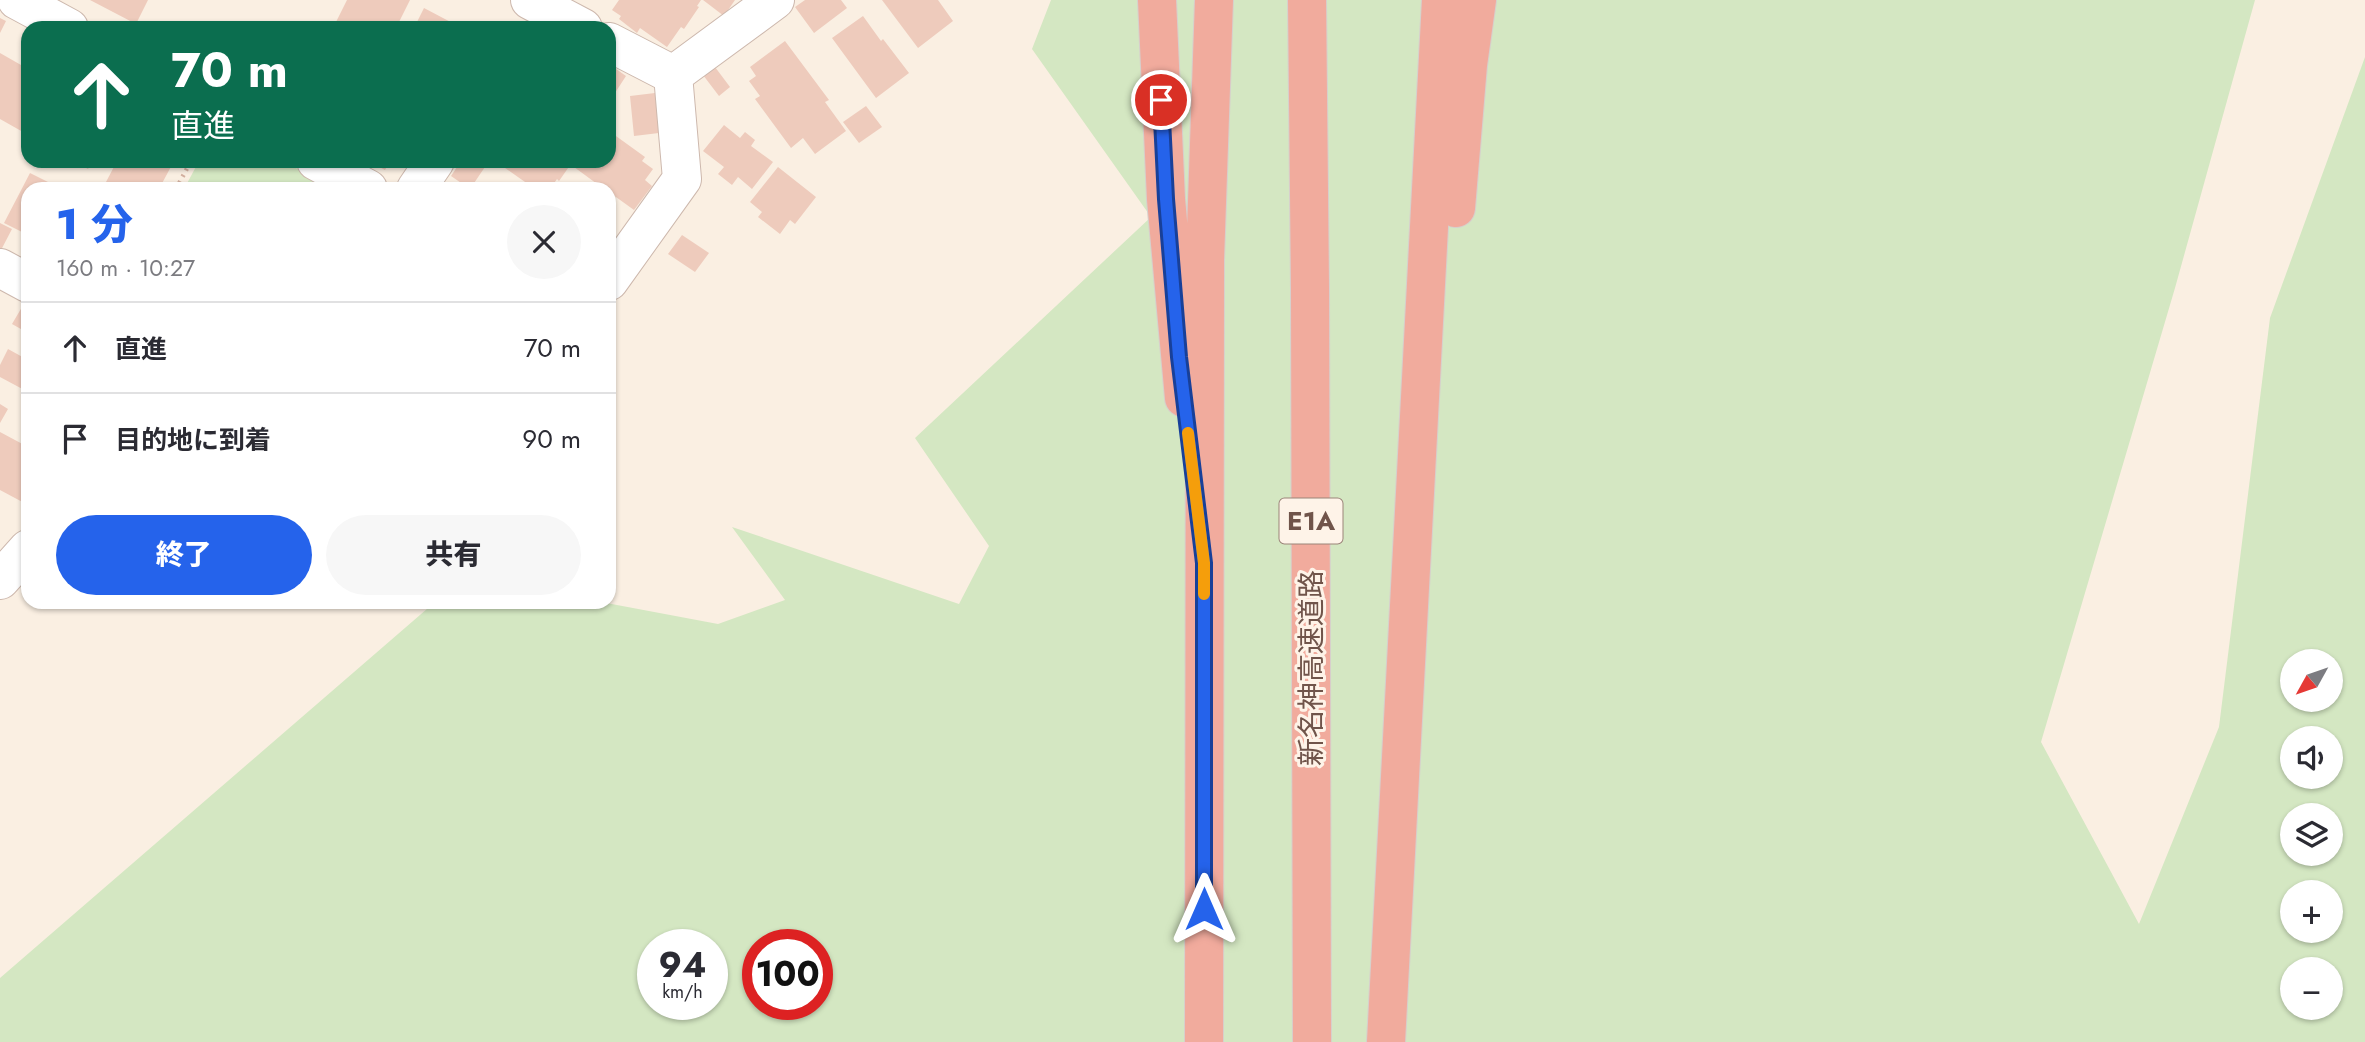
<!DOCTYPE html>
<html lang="ja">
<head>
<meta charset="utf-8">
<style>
	:root { --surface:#fff; --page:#f7f7f7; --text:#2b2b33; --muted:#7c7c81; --line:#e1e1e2; --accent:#2563eb }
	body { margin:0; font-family:Jost,"Noto Sans JP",sans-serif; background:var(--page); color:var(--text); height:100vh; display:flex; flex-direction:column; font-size:26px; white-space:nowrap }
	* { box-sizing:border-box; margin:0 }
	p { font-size:23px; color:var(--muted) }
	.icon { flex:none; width:38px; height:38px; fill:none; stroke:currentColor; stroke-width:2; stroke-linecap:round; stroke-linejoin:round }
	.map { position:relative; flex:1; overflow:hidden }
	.sheet { position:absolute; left:21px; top:182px; width:595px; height:427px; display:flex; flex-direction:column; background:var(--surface); border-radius:21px; box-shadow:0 2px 5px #0004 }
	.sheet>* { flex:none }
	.banner { position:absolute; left:21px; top:21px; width:595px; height:147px; border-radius:21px; box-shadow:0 2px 5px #0004; background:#0b6e4f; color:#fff; overflow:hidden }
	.needle { width:46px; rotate:230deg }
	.fabs { position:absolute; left:2280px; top:649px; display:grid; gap:14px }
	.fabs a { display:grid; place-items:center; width:63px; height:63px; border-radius:50%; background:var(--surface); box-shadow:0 2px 5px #0004; font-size:35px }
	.speed { position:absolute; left:637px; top:929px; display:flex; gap:14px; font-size:35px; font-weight:700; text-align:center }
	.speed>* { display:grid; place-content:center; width:91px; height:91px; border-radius:50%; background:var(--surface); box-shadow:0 2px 5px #0004; line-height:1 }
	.speed small { font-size:18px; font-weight:400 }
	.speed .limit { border:10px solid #d22; background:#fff; color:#111 }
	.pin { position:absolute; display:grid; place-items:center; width:60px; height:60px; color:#fff; margin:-30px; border:4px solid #fff; border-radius:50%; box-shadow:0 2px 7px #0007 }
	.me { position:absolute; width:77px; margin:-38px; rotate:0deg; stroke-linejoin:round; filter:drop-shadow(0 0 5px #0008) }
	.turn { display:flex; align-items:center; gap:24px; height:147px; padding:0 35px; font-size:32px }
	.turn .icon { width:91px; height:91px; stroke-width:2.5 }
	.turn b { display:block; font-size:49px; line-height:60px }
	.round { display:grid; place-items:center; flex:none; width:74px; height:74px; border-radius:37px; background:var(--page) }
	.summary { display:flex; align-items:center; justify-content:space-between; height:119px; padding:0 35px }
	h1 { font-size:42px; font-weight:800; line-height:52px; color:var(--accent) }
	.primary-button { display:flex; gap:14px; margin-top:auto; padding:14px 35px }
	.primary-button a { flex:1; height:80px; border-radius:42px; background:var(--accent); color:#fff; font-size:28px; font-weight:800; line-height:80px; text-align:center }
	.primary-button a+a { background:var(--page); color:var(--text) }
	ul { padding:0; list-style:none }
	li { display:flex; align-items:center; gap:21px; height:91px; padding:0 35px; border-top:2px solid var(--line) }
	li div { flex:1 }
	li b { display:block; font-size:26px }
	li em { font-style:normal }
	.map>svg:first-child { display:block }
	.green { fill:#d4e7c2; fill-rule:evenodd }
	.building { fill:#eecbbc }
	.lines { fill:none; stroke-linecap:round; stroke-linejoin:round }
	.minor-casing { stroke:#cdb8ad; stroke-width:40 }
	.motorway-casing { stroke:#d7cfcc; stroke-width:40 }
	.path { stroke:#d2af9f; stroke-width:4.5; stroke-dasharray:2 5; stroke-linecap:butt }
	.minor { stroke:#fff; stroke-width:38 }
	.motorway { stroke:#f1ab9d; stroke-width:38 }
	.route-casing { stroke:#184099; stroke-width:18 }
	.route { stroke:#2563eb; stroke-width:12 }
	.slow { stroke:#f59e0b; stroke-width:12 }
	.labels { text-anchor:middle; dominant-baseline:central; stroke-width:6; stroke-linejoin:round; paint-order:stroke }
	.shield { fill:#fef3e8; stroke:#9b8479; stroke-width:2 }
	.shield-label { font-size:26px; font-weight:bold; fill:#70544a }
	.street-label { font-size:28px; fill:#70544a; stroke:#fef3e8 }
</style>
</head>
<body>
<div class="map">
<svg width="2365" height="1042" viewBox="0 0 2365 1042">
	<rect width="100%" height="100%" fill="#faefe2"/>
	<path class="green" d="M1051,0H2255L2175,288L2041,742L2139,924L2219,727L2270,318L2365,57V1042H0V978L435,602H601L718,624L785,600L732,527L959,604L989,546L915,438L1151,217L1032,49ZM2292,662H2331V700H2292ZM2292,738H2331V777H2292ZM2292,816H2331V854H2292ZM2292,892H2331V931H2292ZM653,945H712V1004H653ZM758,945H817V1004H758ZM2292,970H2331V1008H2292Z
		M199,161H283L335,189H184Z"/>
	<path class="building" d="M90,0H148L136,24Z
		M347,0H410L396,28H348L336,22Z
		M619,0H701L697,6L699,7L684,29L681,27L667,47L640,28L637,33L619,19L621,16L612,10Z
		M703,0H735L724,16Z
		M805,0H841L847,8L814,33L795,7Z
		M882,0H938L953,21L918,48Z
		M424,8L462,28H414Z
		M863,16L881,41L883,39L909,73L876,98L832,38Z
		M0,18L6,21L0,33Z
		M785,41L829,100L825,102L846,131L815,154L803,138L791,148L755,99L760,96L749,81L756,76L750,67Z
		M0,53L28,69V123L23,132L0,119Z
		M609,64L626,76L613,96L609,93Z
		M715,67L730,87L719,96L703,75Z
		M655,93L659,133L634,136L630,96Z
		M866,106L882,127L859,143L843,122Z
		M724,125L740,138L745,132L755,140L751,146L773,162L752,189L738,177L732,185L718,174L724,167L703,151Z
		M609,131L645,157L642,161L653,169L645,180L652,186L634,210L609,192V189H604L574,167L578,161H609Z
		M73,161H93L88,169Z
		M117,161H174L159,189H119L106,182Z
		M368,161H394L391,166L388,165L385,170Z
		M461,161H483L487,164L470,189L451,176Z
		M500,161H573L559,181L557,179L550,189H535L498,163Z
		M778,167L816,197L795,224L790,220L780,234L758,217L762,212L750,202Z
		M30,173L62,189H28V235L4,223Z
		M233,182L246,189H230Z
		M0,223L12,229L0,252Z
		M682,235L709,253L695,272L668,254Z
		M25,302L28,304V333L12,324Z
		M8,349L28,360V392L0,377V365Z
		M0,404L8,409L0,423Z
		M0,432L28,447V505L0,490Z"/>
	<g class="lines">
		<defs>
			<path id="minor" d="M17,0L69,28
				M530,0L583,28
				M609,42L673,75
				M673,75L775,0
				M316,161L368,189
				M416,189L435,161
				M0,268L28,283
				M609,281L682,179L673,75
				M0,580L28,549"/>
			<path id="motorway" d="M1157,0L1166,199L1184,398
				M1307,0L1310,288L1312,1042
				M1456,208L1468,65L1477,0
				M1204,1042L1205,260L1214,0
				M1386,1042L1441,0"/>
		</defs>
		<use href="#minor" class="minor-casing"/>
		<use href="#motorway" class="motorway-casing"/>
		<path class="path" d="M176,189L191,161"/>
		<use href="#minor" class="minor"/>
		<use href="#motorway" class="motorway"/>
	</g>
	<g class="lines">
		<defs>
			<path id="route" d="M1161,100L1166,199L1179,357L1204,563V909"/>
		</defs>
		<use href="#route" class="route-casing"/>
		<use href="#route" class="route"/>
		<path class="slow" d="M1188,433L1204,563V594"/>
	</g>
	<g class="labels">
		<rect class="shield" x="1279.5" y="498.5" width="63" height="45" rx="5"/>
		<g class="shield-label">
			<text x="1311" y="521">E1A</text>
		</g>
		<g class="street-label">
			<text transform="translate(1311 668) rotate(-90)">新名神高速道路</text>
		</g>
	</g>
</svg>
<div class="fabs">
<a><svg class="needle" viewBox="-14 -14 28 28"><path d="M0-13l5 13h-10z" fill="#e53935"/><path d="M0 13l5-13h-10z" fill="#7c7c81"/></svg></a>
<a><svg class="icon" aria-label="sound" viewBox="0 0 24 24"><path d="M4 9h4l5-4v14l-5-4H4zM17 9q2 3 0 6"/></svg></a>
<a><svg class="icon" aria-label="layers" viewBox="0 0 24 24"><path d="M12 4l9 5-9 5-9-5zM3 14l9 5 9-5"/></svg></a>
<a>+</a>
<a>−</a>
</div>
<div class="speed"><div>94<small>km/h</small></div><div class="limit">100</div></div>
<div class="pin" style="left:1161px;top:100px;background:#d93025"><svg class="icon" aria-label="arrive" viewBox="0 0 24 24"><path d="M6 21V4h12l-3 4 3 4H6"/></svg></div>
<svg class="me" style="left:1204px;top:909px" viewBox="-20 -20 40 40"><path d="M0-17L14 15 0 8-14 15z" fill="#2563eb" stroke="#fff" stroke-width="4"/></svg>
<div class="banner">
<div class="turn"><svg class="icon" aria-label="ahead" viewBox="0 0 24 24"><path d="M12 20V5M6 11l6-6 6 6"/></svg><div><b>70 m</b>直進</div></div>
</div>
<section class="sheet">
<div class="summary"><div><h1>1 分</h1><p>160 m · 10:27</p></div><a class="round"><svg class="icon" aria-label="close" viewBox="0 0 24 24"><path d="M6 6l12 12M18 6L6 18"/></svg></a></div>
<ul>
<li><svg class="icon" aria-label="ahead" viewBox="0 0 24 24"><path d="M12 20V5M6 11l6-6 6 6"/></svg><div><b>直進</b></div><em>70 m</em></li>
<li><svg class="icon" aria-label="arrive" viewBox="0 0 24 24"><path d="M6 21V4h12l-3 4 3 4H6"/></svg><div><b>目的地に到着</b></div><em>90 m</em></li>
</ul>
<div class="primary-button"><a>終了</a><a>共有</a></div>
</section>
</div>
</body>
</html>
